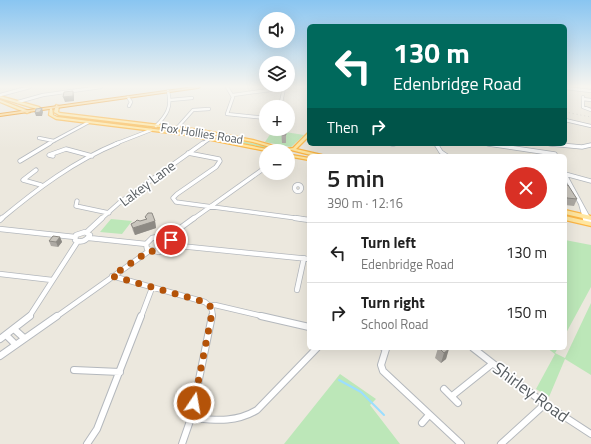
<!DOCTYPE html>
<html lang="en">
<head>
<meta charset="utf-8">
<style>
	:root { --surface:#fff; --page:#f6f6f6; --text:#222; --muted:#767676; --line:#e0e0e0 }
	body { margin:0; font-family:"Titillium Web",sans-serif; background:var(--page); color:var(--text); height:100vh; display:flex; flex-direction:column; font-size:15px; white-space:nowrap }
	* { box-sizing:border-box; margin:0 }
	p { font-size:13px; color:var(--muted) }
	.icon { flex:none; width:22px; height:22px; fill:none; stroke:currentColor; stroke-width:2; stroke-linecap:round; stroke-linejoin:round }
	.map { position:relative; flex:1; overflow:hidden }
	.sheet { position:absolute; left:307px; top:154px; width:260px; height:196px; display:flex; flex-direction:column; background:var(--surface); border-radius:6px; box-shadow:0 4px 16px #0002 }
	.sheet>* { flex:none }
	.hud { position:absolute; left:307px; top:24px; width:260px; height:122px; border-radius:6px; box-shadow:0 4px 16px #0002; background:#00695c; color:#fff; overflow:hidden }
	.buttons { position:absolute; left:259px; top:12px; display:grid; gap:8px }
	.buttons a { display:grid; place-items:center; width:36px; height:36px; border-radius:50%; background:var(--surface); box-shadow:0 4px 16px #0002; font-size:20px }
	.pin { position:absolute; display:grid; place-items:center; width:34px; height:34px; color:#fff; margin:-17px; border:2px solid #fff; border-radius:50%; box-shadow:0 1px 4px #0007 }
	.me { position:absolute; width:44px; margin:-22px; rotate:12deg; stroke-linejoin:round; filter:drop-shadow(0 0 3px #0008) }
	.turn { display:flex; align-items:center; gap:14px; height:84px; padding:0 20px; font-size:18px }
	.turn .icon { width:52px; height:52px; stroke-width:2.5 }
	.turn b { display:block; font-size:28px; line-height:34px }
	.then { display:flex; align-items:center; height:38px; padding:0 20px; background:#0003; gap:8px; font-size:15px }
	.round { display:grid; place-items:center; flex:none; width:42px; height:42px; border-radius:21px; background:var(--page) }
	.summary { display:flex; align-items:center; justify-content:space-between; height:68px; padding:0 20px }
	h1 { font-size:24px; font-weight:600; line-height:30px }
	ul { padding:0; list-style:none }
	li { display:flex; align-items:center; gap:12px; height:60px; padding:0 20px; border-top:1px solid var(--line) }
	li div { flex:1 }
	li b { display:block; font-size:15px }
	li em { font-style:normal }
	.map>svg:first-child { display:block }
	.green { fill:#bce7b8 }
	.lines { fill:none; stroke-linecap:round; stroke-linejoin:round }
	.stream { stroke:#9bdeff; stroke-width:2 }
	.minor-far3-casing { stroke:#b4b8bd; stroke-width:4 }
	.minor-far2-casing { stroke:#b4b8bd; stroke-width:5 }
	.minor-far1-casing { stroke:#b4b8bd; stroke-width:6 }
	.minor-casing { stroke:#b4b8bd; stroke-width:8 }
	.major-casing { stroke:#fcb747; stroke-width:2.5 }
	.highway-casing { stroke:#ea8900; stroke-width:2 }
	.minor-far3 { stroke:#fff; stroke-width:2.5 }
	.minor-far2 { stroke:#fff; stroke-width:3.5 }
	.minor-far1 { stroke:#fff; stroke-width:4.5 }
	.minor { stroke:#fff; stroke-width:6 }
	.major { fill:#ffe6a0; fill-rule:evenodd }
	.highway { fill:#ffd382; fill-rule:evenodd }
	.rail { stroke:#b1b2b2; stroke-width:1; stroke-dasharray:0.5 3.5; stroke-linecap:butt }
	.wall { fill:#ada9a3 }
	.shaded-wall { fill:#8d8a84 }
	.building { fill:#c9c5bd; stroke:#8d8a84 }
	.route { stroke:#b45309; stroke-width:7; stroke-dasharray:0 12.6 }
	.labels { text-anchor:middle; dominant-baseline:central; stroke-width:3.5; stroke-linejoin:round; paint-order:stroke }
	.far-street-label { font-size:12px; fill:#575d61; stroke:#fff }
	.street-label { font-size:14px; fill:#575d61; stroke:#fff }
	.near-street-label { font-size:17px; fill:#575d61; stroke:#fff }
</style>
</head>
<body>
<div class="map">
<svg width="591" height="444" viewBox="0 0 591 444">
	<rect width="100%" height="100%" fill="#ece8de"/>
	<path class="green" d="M66,116L154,126L150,129L62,118Z
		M158,127L213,135L210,137L155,129Z
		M273,130L304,135L291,147L265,142Z
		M219,136L279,149L277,150L216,138Z
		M111,219L132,221L122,234L100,232Z
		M565,240L591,245V287L565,335Z
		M591,303V375L565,359L549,397L536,389L555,354L547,348H558L555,353L565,358Z
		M340,374L376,399L370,405L400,444H284Z"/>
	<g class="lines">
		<path class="stream" d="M339,380L361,392L384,415"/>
		<defs>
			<path id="minor-far3" d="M227,87L233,97L227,114L266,118
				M565,88L591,91
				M0,95L30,87
				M233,95L284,88L280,107
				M128,97L131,102L129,106
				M583,97V107L591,110
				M583,99L591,100
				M170,100L192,98
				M18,102L43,95L101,87
				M565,120L591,126
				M156,126C167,115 172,107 168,91
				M177,128L193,110L209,109
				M39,138L54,141
				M48,144L89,122
				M115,144L151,130
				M202,144L211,138
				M392,144H394
				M488,144H490
				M550,144H554"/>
			<path id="minor-far2" d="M392,144H394
				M436,144L441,152L447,156
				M488,144L555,154
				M550,144L582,147L591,145
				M188,153L219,159L220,161L216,167L177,194L173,198L176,202L303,219
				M53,156L49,155L66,149L92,156
				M20,161L50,143
				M36,170L23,180L41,185
				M565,174L591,181
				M565,175L589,219
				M294.5 188a3.5 3.5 0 1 1 7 0a3.5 3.5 0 1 1-7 0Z
				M77,201L76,206L109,213
				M581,205L585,219
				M1,219C37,189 74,161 118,143
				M101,219L119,203L203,143
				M193,219L266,167"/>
			<path id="minor-far1" d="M295,218L309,220
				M585,218L586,222
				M589,218L591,222
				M0,220L2,218
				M0,229L75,237
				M85,232L90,235C86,241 81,243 75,240L76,235Z
				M87,232L102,218
				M162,236L168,237L171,240L168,248L159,252L147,249L146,244L152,238Z
				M168,237L194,218
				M89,238L146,244
				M170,245L309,259
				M0,274L52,280
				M112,276L205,302C210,306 214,310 212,317
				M297,290L304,258
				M210,306L215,305L266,317
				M29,317L78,241
				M56,317L149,251
				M141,317L152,288"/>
			<path id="minor" d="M261,316L309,327
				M14,329L24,338
				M6,335L15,344
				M0,339L30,316
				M384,348L386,349L381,365L383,371L461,444
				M473,348L545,404L591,434
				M0,356L57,316
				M74,370L120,372
				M444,389L458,403
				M452,396L492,364
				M191,418C215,420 235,423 257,410L317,348
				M422,423L429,415
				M87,444L97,429L141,316
				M182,444L191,418L212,316
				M501,444L545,404"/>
			<path id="major" d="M0,96L39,107L40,108L37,109L0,98Z
				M0,100L29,111L30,112L27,113L0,102Z
				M56,105L59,106L58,112L60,113L201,130L253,140L285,149L293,148L308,133H309V136L296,149L322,155V156H315L291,150L278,151L280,150L253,142L201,132L59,115L54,112Z
				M50,108H52L53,115L57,117L186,133L272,150L274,151H266L186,135L56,119L49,115Z
				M292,155L309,158V160L292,157Z
				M565,210L591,216V220L565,214Z
				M565,216L591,222V226L565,220Z"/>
			<path id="highway" d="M194,87H200L198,88L0,116V114Z"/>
		</defs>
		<use href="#minor-far3" class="minor-far3-casing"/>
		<use href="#minor-far2" class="minor-far2-casing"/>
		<use href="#minor-far1" class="minor-far1-casing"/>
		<use href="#minor" class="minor-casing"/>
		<use href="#major" class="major-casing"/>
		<use href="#highway" class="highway-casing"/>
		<use href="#minor-far3" class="minor-far3"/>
		<use href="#minor-far2" class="minor-far2"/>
		<use href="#minor-far1" class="minor-far1"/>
		<use href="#minor" class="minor"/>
		<use href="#major" class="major"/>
		<use href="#highway" class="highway"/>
		<path class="rail" d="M565,112L591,117"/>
	</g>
	<path class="wall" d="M281,129L286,135V143H282Z
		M565,185L577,199L574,206L565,205Z
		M145,217L155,221L156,228L135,235L133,231L131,224L146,219Z
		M60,237L62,242L58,247L51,246L49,241Z
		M438,348H448L446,359L441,363L435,358Z"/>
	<path class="shaded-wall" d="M73,91L74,96V101L65,102L63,97Z
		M42,108L43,112L42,116H36L35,113Z
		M155,221L156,228L135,235L133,228Z
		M60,237L62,242L58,247L56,242Z
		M449,349L446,359L441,363L444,353Z"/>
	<path class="building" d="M73,91V96L63,97L64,92Z
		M42,108L40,112L35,113L36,109Z
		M281,129H285L286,135H282Z
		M565,185H568L577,199L567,198L565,193Z
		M148,213H152L155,221L133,228L131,224L135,222L137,220L140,221L147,219L145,217Z
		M53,236L60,237L56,242L49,241Z
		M439,348H448L449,349L444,353Z"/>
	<linearGradient id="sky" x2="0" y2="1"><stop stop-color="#89c5f1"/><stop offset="0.58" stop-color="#f6f5f0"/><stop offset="1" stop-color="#f6f5f0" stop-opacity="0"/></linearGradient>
	<rect width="591" height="149" fill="url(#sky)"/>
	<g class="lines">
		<path class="route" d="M171,240L170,245L166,249L159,252L149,251L112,276L205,302L210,306L212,313L194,403"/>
	</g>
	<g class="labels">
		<g class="far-street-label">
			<text transform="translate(202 133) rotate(9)">Fox Hollies Road</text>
		</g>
		<g class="street-label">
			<text transform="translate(147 183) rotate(-37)">Lakey Lane</text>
		</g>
		<g class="near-street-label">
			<text transform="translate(531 392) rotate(36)">Shirley Road</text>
		</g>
	</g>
</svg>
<div class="buttons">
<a><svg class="icon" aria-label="sound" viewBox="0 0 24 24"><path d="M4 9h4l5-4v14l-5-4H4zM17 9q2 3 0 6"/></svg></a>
<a><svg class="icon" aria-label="layers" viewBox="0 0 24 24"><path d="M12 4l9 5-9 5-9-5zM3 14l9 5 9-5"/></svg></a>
<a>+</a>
<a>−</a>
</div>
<div class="pin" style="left:171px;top:240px;background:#d93025"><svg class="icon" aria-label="arrive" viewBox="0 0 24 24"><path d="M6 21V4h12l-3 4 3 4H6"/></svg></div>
<svg class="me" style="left:194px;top:403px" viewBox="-20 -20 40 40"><circle r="17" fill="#b45309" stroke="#fff" stroke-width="3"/><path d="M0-11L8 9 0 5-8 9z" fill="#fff"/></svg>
<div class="hud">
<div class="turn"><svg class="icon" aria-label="left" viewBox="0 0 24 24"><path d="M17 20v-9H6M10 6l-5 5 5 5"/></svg><div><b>130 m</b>Edenbridge Road</div></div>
<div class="then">Then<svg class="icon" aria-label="right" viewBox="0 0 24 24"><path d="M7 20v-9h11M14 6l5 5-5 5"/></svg></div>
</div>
<section class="sheet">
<div class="summary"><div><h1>5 min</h1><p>390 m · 12:16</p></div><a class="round" style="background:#d93025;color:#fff"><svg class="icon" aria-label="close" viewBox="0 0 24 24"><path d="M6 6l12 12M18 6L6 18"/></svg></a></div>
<ul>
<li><svg class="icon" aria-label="left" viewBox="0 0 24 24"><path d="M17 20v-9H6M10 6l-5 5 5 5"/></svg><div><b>Turn left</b><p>Edenbridge Road</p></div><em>130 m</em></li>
<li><svg class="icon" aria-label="right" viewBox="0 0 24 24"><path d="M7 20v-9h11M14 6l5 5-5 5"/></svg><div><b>Turn right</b><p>School Road</p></div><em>150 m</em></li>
</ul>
</section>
</div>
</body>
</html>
